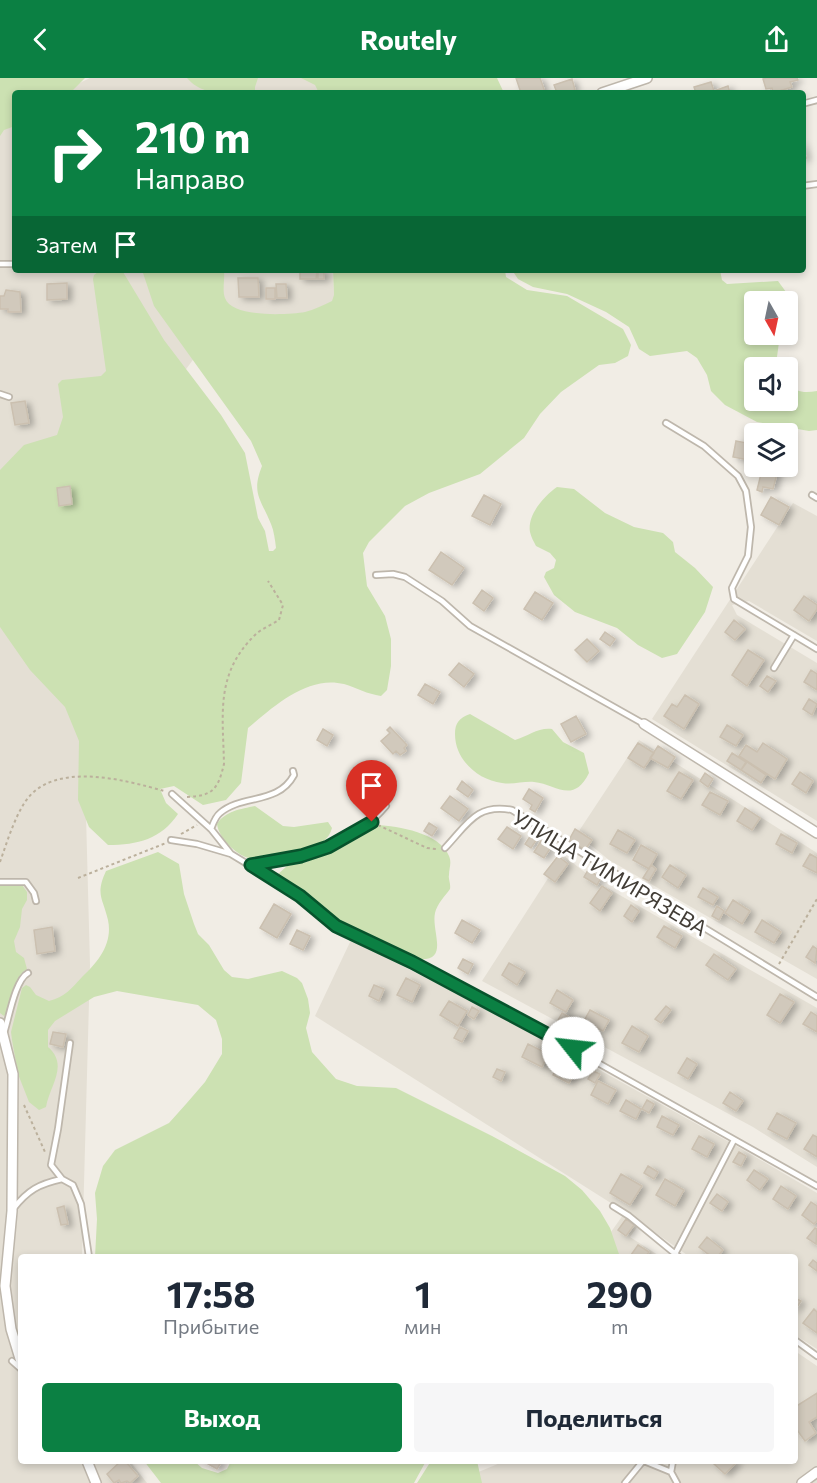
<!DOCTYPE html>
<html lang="ru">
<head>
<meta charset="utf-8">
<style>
	:root { --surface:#fff; --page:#f6f6f7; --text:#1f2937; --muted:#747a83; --accent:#0b8043 }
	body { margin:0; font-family:Commissioner,sans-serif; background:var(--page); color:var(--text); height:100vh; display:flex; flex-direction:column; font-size:22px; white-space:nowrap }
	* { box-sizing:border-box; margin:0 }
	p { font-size:20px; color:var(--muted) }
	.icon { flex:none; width:33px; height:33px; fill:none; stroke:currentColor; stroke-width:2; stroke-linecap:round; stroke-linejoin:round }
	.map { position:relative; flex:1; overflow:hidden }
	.side { position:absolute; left:18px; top:1176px; width:780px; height:210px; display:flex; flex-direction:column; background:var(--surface); border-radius:6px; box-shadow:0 3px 9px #0003 }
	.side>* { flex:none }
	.top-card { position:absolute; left:12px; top:12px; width:794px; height:183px; border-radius:6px; box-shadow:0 3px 9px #0003; background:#0b8043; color:#fff; overflow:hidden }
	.needle { width:39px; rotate:171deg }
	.tools { position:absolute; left:744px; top:213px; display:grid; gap:12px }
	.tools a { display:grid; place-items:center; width:54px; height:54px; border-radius:6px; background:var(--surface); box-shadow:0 3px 9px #0003; font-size:30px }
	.pin { position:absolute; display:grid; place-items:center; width:51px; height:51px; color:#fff; margin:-62px -26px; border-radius:50% 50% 50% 0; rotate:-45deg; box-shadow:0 0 6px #0007 }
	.pin .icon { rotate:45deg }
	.me { position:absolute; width:66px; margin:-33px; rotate:299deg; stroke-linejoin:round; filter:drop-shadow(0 0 4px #0008) }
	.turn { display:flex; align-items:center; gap:21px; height:126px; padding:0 24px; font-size:27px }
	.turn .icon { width:78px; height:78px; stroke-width:2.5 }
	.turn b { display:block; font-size:42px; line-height:51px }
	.then { display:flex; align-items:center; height:57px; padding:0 24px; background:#0003; gap:12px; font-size:22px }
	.eta { display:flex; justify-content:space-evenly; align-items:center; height:102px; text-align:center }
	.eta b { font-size:36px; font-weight:700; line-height:42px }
	.primary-button { display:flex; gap:12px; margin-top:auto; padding:12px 24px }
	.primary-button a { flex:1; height:69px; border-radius:6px; background:var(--accent); color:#fff; font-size:24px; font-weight:700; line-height:69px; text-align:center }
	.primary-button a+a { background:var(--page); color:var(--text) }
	header { display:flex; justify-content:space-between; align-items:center; height:78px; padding:0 24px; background:var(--accent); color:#fff; font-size:27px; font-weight:700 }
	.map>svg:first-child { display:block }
	.residential { fill:#e4dfd4 }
	.green { fill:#cce1b2 }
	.building { fill:#d1c9bc; stroke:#cbc0b0; stroke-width:1.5; filter:url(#shadow) }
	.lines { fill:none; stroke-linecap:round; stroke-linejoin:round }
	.service-casing { stroke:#beb7ac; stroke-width:8 }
	.minor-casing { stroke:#beb7ac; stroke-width:12 }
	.path { stroke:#bbb09c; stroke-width:2; stroke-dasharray:3 3; stroke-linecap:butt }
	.service { stroke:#fff; stroke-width:4.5 }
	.minor { stroke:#fff; stroke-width:9 }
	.route-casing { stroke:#07532c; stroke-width:15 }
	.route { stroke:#0b8043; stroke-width:10 }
	.labels { text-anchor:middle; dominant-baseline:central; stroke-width:6; stroke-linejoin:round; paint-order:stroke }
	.street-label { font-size:21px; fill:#423d36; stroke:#fff }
</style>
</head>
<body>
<header><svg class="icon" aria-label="back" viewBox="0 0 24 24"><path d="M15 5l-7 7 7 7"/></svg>Routely<svg class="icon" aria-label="share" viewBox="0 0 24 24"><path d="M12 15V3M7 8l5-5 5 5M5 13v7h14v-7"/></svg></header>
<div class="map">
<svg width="817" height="1405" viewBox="0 0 817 1405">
	<defs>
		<filter id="shadow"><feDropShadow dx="4.5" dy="2.5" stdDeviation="3" flood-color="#0004"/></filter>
	</defs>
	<rect width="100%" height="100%" fill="#f1ede5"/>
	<path class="residential" d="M90,0H322L323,15H59Z
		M15,18V192H333L335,241L220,245L78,438L90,887L82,1179H21V1383H130L147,1405H0V19Z
		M793,425L817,438V563L749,523L732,527L737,537L817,585V743L652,641Z
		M639,662L817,775V901L609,782L577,756Z
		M563,777L597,804L817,930V1089L753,1049L482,903Z
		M351,862L515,945L740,1070L817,1115V1271L795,1257V1179H690L633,1139L315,938Z
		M623,1137L638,1148L630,1159L661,1179H604L606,1161Z
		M795,1273L817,1288V1405H452L505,1383H795Z"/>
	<path class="green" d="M0,0H85L70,15H15V48L4,52L0,58Z
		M187,0H258L255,9V15C232,15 204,20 187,0Z
		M301,0H497L504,15H319L315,7Z
		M116,192L123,194L164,262L221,337L245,375L258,440L265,453L269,473H273L276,470C275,462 274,453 271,446C261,421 251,416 262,388L251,363L154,228L142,192H224C225,201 222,213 225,220C232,240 288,237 305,234C314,232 323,227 332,223L334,217L333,192H505L506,199L527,212L567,218L623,251L631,267L628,278L615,285L599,287L561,314L540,336L524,360L480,396L429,415L405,428L369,464L363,475L367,508L385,538L391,561V588L387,612L381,618C367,616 357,610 344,606C308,597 274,628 248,650L241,705L226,722L203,727L174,708L160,711L166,725L178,736C161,761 138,767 108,767L89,749L78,722L79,663L65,629L30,592L0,549V392L24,367L57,357L63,339L58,306L62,302L101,298L106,293L93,201L94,197L98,194Z
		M512,192H720L722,202L727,206L778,203L786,214L784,223L754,224V256L780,257L776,286L778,289L754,290V322H788V305C796,315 805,315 817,313V352L809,353L757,344L725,327L711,313L707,297L697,280L687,273L650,278L639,271L629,249L606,234L567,216L533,209L518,201Z
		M557,409L574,411L605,435L634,449L663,455L673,464L675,474L695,490L713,509L705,534L677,576L662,580L638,567L617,550L575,534L554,517L544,499L546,494L554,490L556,482L550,475L536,468C534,464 531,459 530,454C527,437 544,418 557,409Z
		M470,636L515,662C528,658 539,649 552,651L563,664L584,675L589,695C573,727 556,706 534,704C524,703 513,707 502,705C478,702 455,682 455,656C455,645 459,640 470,636Z
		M255,728L283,748L294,749L328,744L332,750C326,773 294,774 276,777C269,778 259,782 252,781C237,778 219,761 217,746C225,733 241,731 255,728Z
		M377,747C398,748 440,755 449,778C452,785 449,790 449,797C448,801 451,806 450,811C445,818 437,826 435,835C431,854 451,885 416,881L339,845L303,815L280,802L277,797L287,788L307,784Z
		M158,774L179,786L184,816L194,846L198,856L209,867L224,892L232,899L248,901L282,893L297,900L302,905L308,921L310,935L306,950L312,974L336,1001L357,1008L396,1010L492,1058L565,1098L582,1112L600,1133L610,1150L620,1179H95L97,1141L95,1115L103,1088L115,1072L169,1045L186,1026L205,1004L222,976V961L216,942L198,927L117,913L94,919L55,943L48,952V969C69,987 50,1007 46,1029L39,1032L29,1024L18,996L12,962L11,954L22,910L26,907L30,909L36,917L49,923C65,919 71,911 82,899C98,884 113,866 108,842C103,820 95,817 106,793Z
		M7,806L22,807L27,814V822L22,831L20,849L14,863L16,874L24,880L27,891C13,900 11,921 6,936L4,938L0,935V808Z
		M144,1383H194L202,1390L218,1395L227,1391L231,1383H426L414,1405H161Z
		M431,1383H477L482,1405H417Z"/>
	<path class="building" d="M516,0H540L545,14L521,15Z
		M766,0H797L798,2L790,4L792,9L773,15L772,10L766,11L763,1Z
		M572,1L575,12L566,15H557L554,7Z
		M711,4L714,13L728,8L730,15H696L694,9Z
		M802,64L806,80H802Z
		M300,192H317L316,201H300Z
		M318,194H324V201H318Z
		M238,200H258L259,219H239Z
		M67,205V221L47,222V206Z
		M276,206H286L287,220H277Z
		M266,210H275V221H266Z
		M6,212L20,214L21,234H8V231H0V218H4Z
		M25,323L29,345L15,347L11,325Z
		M736,363L752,366L749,382L733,379Z
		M763,388H779L773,411L763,409L762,414L757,412Z
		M70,408L72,426L59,428L57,410Z
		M484,417L501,426L490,447L472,438Z
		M771,419L789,429L779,447L761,437Z
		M441,474L464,490L452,507L429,492Z
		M482,512L493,520L484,533L473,525Z
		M535,514L553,525L542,542L524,531Z
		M804,518L817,527V531L809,543L794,532Z
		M734,542L745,551L735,562L725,554Z
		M605,554L615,561L610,568L600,561Z
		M587,561L599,573L587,584L575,572Z
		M748,572L764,582L747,608L732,597Z
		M459,585L474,596L464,609L449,597Z
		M811,592L817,596V612L804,604Z
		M767,598L776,603L768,614L760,608Z
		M425,606L440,614L433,626L418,617Z
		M685,617L699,626L684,651L664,638L672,626L677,629Z
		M809,621L817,626L812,637L803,631Z
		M576,638L586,656L571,664L561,646Z
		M727,647L743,657L736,668L720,659Z
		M390,649L407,667L404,670L406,673L400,677L396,673L393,676L381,663L390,655L387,652Z
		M323,651L333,657L327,668L317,662Z
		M638,665L654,675L644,690L628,680Z
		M763,665L787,681L775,701L739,678L746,667L757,674Z
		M658,668L675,679L668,690L650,680Z
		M732,675L746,684L741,692L727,683Z
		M747,684L766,697L761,705L741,692Z
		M679,694L693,702L681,721L667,713Z
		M800,694L813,703L806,715L792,706Z
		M705,695L713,701L708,709L700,703Z
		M462,703L473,712L468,719L457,711Z
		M529,711L543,720L535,734L530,731L532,727L523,721Z
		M710,714L728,723L720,737L702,727Z
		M450,718L468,731L459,743L441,730Z
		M745,730L760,740L752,752L737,743Z
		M429,745L437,750L432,758L424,753Z
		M507,749L521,758L513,771L498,761Z
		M575,751L592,762L585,772L569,762Z
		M618,752L635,762L627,775L610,766Z
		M781,756L797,765L792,775L776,766Z
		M531,757L537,761L531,770L525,766Z
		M541,763L551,769L544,780L534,774Z
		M641,767L657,776L649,791L633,782Z
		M810,776L817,780V795L803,788Z
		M558,778L568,786L555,804L544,796Z
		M651,787L656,791L649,803L643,800Z
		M670,787L686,797L678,810L662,799Z
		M588,792L601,800L597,807L584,799Z
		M602,808L612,815L600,833L590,825Z
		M703,810L718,819L713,827L698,819Z
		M733,822L750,833L742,846L725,835Z
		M274,826L291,836L277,860L260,850Z
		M631,827L639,833L632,844L624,838Z
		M717,828L724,833L719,842L712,838Z
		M462,842L480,852L472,865L455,855Z
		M762,842L781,854L774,865L755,854Z
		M664,848L682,858L675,870L657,859Z
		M52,849L55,873L37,876L34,852Z
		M297,852L310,858L303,872L290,866Z
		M813,868L817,871L815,885L806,879Z
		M714,876L736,891L728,902L706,887Z
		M463,881L473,886L468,896L458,890Z
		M509,885L525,894L517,907L502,897Z
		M406,900L420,907L412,924L397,917Z
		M374,907L384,911L379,923L369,918Z
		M557,912L573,922L566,934L550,925Z
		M780,916L794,924L780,945L767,937Z
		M449,923L467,933L458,948L440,937Z
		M666,928L671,932L661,945L655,941Z
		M472,929L479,933L474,941L468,937Z
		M590,932L609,942L603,953L584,943Z
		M811,934L817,938V954L803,946Z
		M562,935L569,939L562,950L556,946Z
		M574,943L582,948L575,958L567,953Z
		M632,948L648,958L639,974L622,965Z
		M460,949L468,953L462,964L454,960Z
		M53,954L66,956L63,969L50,966Z
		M528,966L548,976L542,989L522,979Z
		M687,980L697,986L688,1001L678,995Z
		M560,982L577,991L569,1005L553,997Z
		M497,991L505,994L501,1003L493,999Z
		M593,993L600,996L595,1005L588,1001Z
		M598,1003L616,1012L608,1026L591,1017Z
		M730,1014L743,1023L736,1033L723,1025Z
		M626,1022L641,1031L636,1041L620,1033Z
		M647,1022L654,1026L649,1035L642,1031Z
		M777,1035L796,1045L787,1061L768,1051Z
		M662,1038L679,1047L673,1057L657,1049Z
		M813,1057L817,1059V1079L804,1071Z
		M699,1058L714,1066L707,1079L692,1071Z
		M739,1074L746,1078L741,1088L733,1084Z
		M648,1088L658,1094L654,1101L644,1095Z
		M754,1092L768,1101L760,1112L747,1102Z
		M621,1096L642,1108L630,1127L610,1115Z
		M665,1101L684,1112L675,1128L656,1117Z
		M781,1108L796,1118L788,1131L773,1121Z
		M717,1116L728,1124L722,1133L710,1125Z
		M811,1124L817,1128V1143L814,1146L802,1137Z
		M64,1128L68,1146L61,1147L57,1130Z
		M626,1141L634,1147L626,1158L618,1152Z
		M815,1150L817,1151L816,1166L807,1160Z
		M707,1159L723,1172L717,1179H712L699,1169Z
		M638,1167L649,1174L645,1179H633L631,1177Z
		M813,1182L817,1185V1193L809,1187Z
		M795,1220L801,1223L795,1232Z
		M814,1231L817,1234V1255L803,1245Z
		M817,1315V1339L809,1344L816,1355L805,1363L795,1349V1329Z
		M121,1383H125L138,1398L130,1405L127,1403L121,1405L119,1402L114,1405L107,1396Z
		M203,1383H222L217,1391Z
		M714,1383H736L737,1384L725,1396L713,1385Z"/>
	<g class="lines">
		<defs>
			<path id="service" d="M802,26L817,22
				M802,108L817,106
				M0,186H15
				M0,316L9,319
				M666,345L704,368L738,398L746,413L751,449L748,478L732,510L734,521L817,571
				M812,417L817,420
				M376,497L393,496L405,499L442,523L470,548L644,646
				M774,590L794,557
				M172,716L211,751L231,776
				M211,751C213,746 215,739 220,735C242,716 278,727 294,697L293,693
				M171,762L197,766L231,776L300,818L336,848L412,884L518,940L817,1108
				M445,770C467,747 476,725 512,732L817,919
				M251,787C302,777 351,770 386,728
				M0,804H26L34,815L36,823
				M4,955C9,940 15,902 28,895
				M70,965L58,1051L51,1087L62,1101L73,1107L81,1126L89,1179
				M613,1128L629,1138L679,1179
				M13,1131C28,1112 39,1106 62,1101
				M675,1176L734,1062
				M795,1262L817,1278
				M12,1283L21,1291
				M644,1383L671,1394L677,1405
				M671,1394L673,1383
				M625,1405L643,1383"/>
			<path id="minor" d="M602,15L647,0
				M644,646L817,755
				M0,945L13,996L12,1133L5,1208L11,1251L21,1284
				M87,1383L96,1405
				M802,1405L817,1394"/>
		</defs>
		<use href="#service" class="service-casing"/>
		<use href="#minor" class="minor-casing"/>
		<path class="path" d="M187,719C213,718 218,711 224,686C223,636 215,596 255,557C261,551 271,547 279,542L283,527L268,503
			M378,747L427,770L436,771
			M181,756L197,747
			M0,784C7,764 14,741 25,724C53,682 125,702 164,713
			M78,800L166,765
			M779,886L817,821
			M24,1027L45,1074"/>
		<use href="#service" class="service"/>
		<use href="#minor" class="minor"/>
	</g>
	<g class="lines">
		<defs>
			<path id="route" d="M372,744L328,769L301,778L251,787L300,818L336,848L412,884L573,970"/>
		</defs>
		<use href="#route" class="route-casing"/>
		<use href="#route" class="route"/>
	</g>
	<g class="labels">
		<g class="street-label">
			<text transform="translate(610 794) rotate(31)">УЛИЦА ТИМИРЯЗЕВА</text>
		</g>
	</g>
</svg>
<div class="tools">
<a><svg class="needle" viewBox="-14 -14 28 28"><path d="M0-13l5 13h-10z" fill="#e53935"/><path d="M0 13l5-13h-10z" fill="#747a83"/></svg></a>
<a><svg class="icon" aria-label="sound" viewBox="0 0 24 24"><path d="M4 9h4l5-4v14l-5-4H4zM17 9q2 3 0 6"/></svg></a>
<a><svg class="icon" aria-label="layers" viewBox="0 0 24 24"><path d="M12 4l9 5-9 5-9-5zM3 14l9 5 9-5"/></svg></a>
</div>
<div class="pin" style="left:372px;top:744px;background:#d93025"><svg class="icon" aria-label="arrive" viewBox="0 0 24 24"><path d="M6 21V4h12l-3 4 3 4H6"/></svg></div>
<svg class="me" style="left:573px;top:970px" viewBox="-20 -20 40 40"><circle r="19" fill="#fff"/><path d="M0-13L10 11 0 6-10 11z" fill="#0b8043"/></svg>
<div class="top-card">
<div class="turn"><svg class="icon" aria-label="right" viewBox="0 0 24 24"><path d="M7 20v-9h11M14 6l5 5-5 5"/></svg><div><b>210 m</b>Направо</div></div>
<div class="then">Затем<svg class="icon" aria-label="arrive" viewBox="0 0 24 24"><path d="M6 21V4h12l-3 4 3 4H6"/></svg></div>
</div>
<section class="side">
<div class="eta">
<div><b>17:58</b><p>Прибытие</p></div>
<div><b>1</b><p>мин</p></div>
<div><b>290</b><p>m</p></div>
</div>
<div class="primary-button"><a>Выход</a><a>Поделиться</a></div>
</section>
</div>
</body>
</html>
